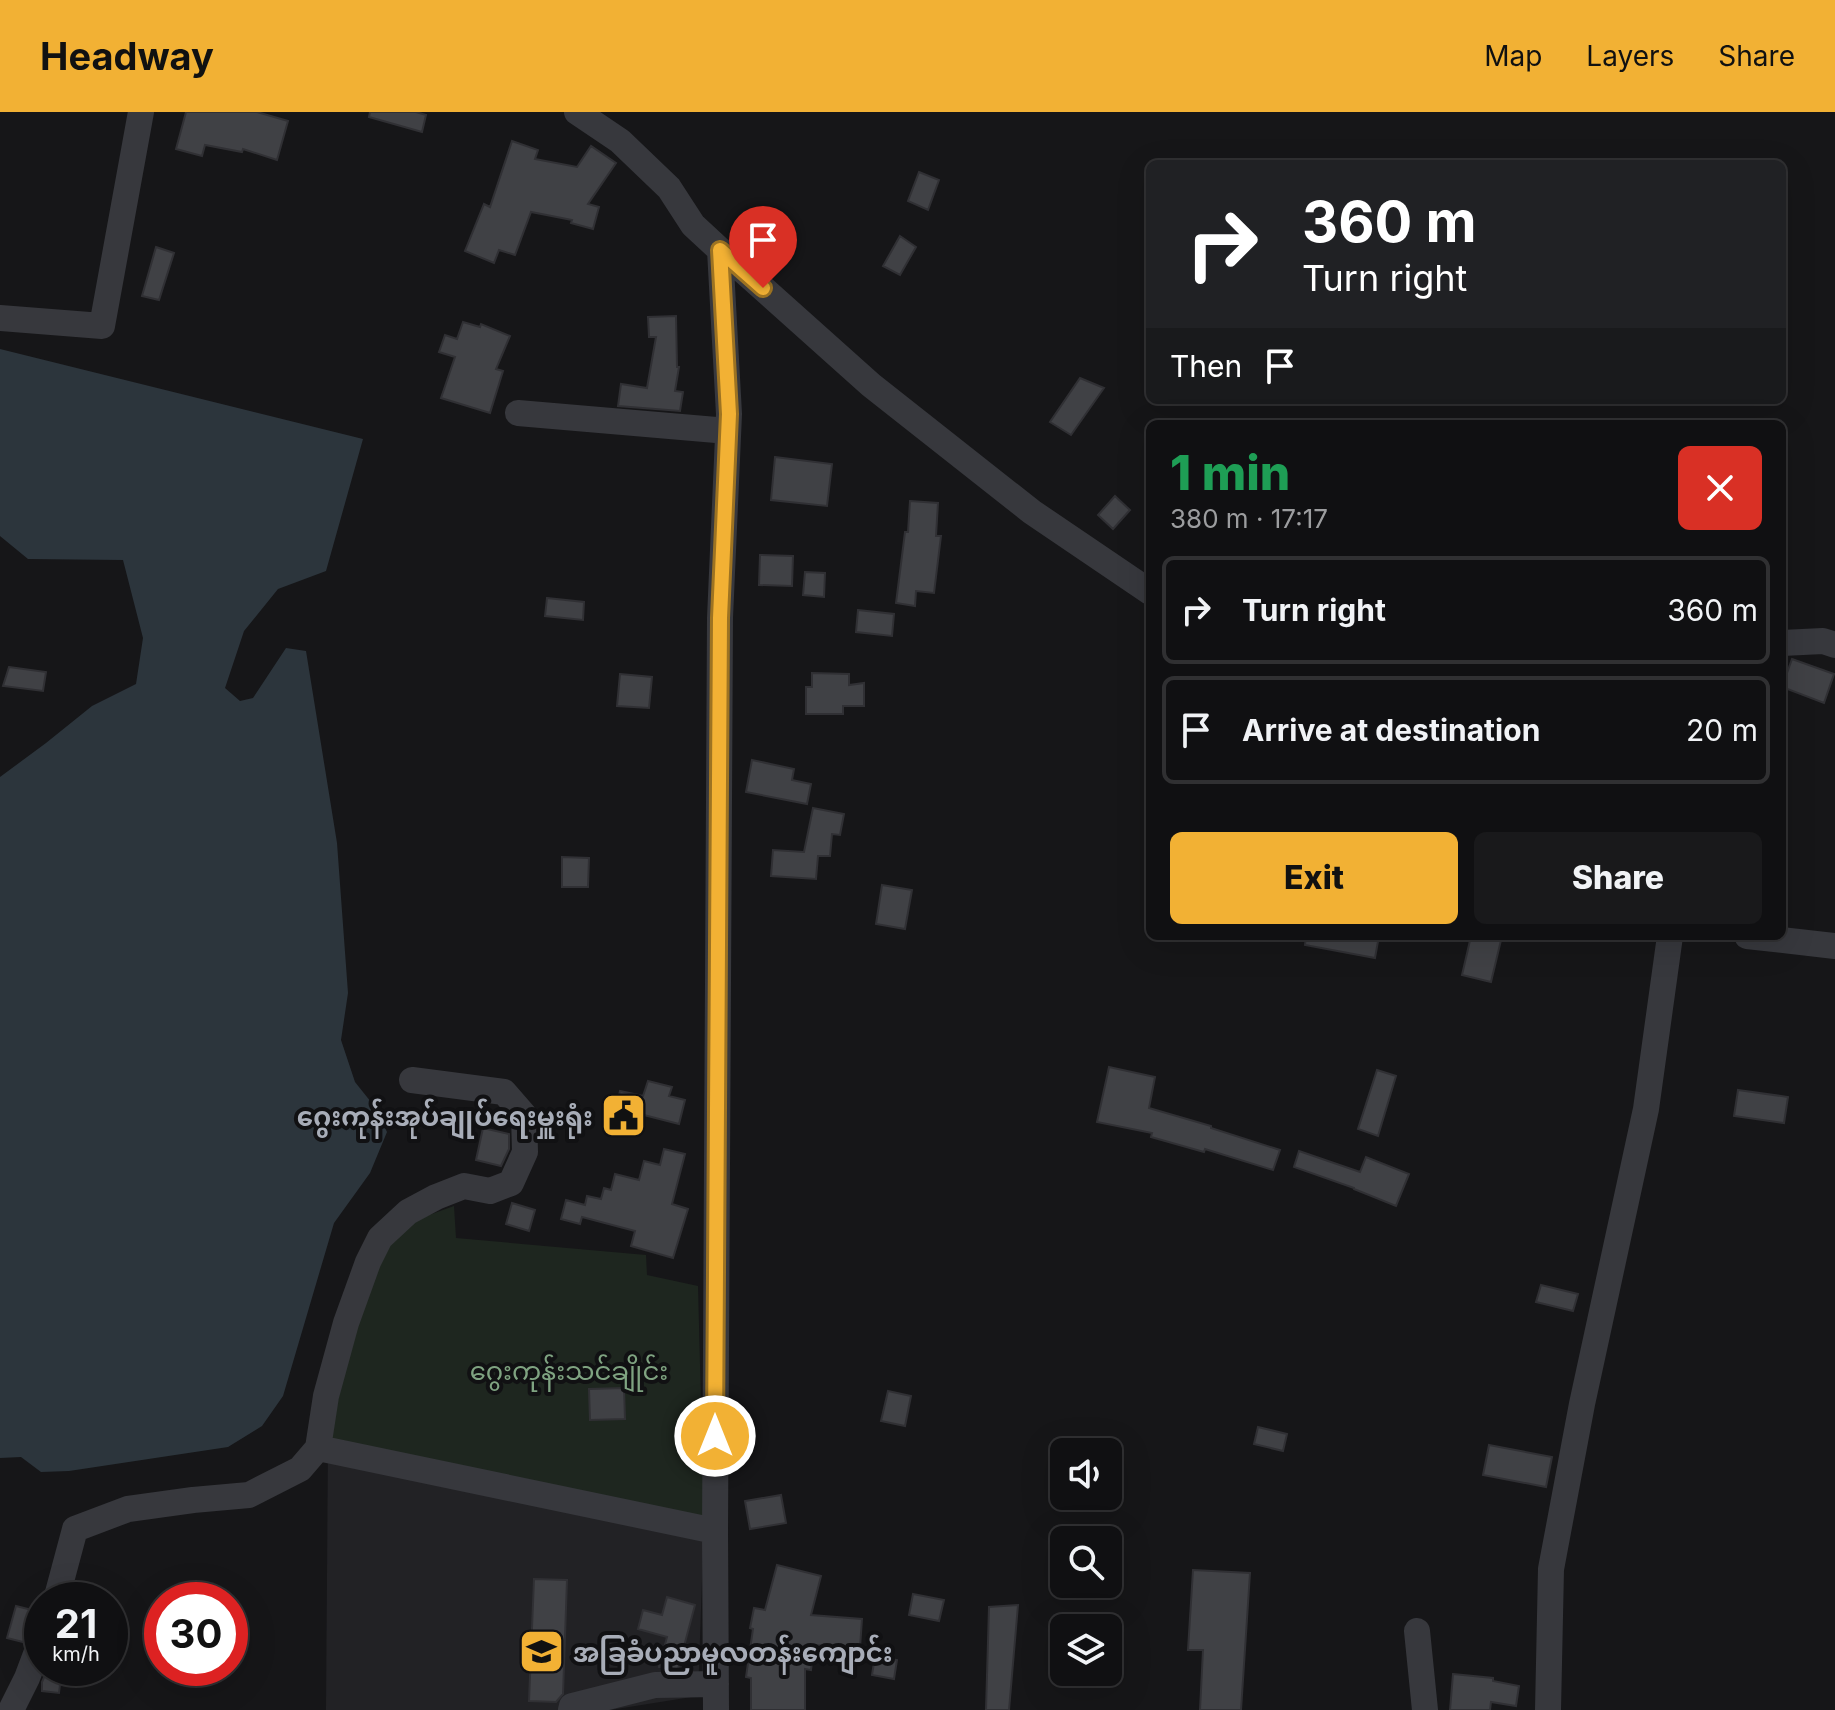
<!DOCTYPE html>
<html lang="en">
<head>
<meta charset="utf-8">
<style>
	:root { --surface:#101012; --page:#19191b; --text:#f1f3f6; --muted:#9c9d9f; --line:#303032; --accent:#f2b134 }
	body { margin:0; font-family:Inter,"Noto Sans Myanmar",sans-serif; background:var(--page); color:var(--text); height:100vh; display:flex; flex-direction:column; font-size:30px; white-space:nowrap }
	* { box-sizing:border-box; margin:0 }
	p { font-size:26px; color:var(--muted) }
	.icon { flex:none; width:44px; height:44px; fill:none; stroke:currentColor; stroke-width:2; stroke-linecap:round; stroke-linejoin:round }
	.map { position:relative; flex:1; overflow:hidden }
	.details { position:absolute; left:1146px; top:308px; width:640px; height:520px; display:flex; flex-direction:column; background:var(--surface); border-radius:12px; box-shadow:0 8px 32px #0002,0 0 0 2px var(--line) }
	.details>* { flex:none }
	.guide { position:absolute; left:1146px; top:48px; width:640px; height:244px; border-radius:12px; box-shadow:0 8px 32px #0002,0 0 0 2px var(--line); background:#202124; color:#fff; overflow:hidden }
	.controls { position:absolute; left:1050px; top:1326px; display:grid; gap:16px }
	.controls a { display:grid; place-items:center; width:72px; height:72px; border-radius:12px; background:var(--surface); box-shadow:0 8px 32px #0002,0 0 0 2px var(--line); font-size:40px }
	.speed { position:absolute; left:24px; top:1470px; display:flex; gap:16px; font-size:40px; font-weight:700; text-align:center }
	.speed>* { display:grid; place-content:center; width:104px; height:104px; border-radius:50%; background:var(--surface); box-shadow:0 8px 32px #0002,0 0 0 2px var(--line); line-height:1 }
	.speed small { font-size:20px; font-weight:400 }
	.speed .limit { border:12px solid #d22; background:#fff; color:#111 }
	.pin { position:absolute; display:grid; place-items:center; width:68px; height:68px; color:#fff; margin:-82px -34px; border-radius:50% 50% 50% 0; rotate:-45deg; box-shadow:0 0 8px #0007 }
	.pin .icon { rotate:45deg }
	.me { position:absolute; width:88px; margin:-44px; rotate:0deg; stroke-linejoin:round; filter:drop-shadow(0 0 6px #0008) }
	.turn { display:flex; align-items:center; gap:28px; height:168px; padding:0 24px; font-size:36px }
	.turn .icon { width:104px; height:104px; stroke-width:2.5 }
	.turn b { display:block; font-size:56px; line-height:68px }
	.then { display:flex; align-items:center; height:76px; padding:0 24px; background:#0003; gap:16px; font-size:30px }
	.round { display:grid; place-items:center; flex:none; width:84px; height:84px; border-radius:12px; background:var(--page) }
	.overview { display:flex; align-items:center; justify-content:space-between; height:136px; padding:0 24px }
	h1 { font-size:48px; font-weight:800; line-height:60px; color:#1e9e55 }
	.primary-button { display:flex; gap:16px; margin-top:auto; padding:16px 24px }
	.primary-button a { flex:1; height:92px; border-radius:12px; background:var(--accent); color:#111; font-size:32px; font-weight:800; line-height:92px; text-align:center }
	.primary-button a+a { background:var(--page); color:var(--text) }
	ul { padding:0; list-style:none }
	li { display:flex; align-items:center; gap:24px; height:108px; margin:0 16px 12px; padding:0 8px; border:4px solid var(--line); border-radius:12px }
	li div { flex:1 }
	li b { display:block; font-size:30px }
	li em { font-style:normal }
	header { display:flex; align-items:center; gap:48px; box-sizing:border-box; height:112px; padding:0 40px; background:var(--accent); color:#111 }
	header strong { font-size:38px }
	nav { display:flex; gap:44px; margin-inline-start:auto; font-size:28px }
	.map>svg:first-child { display:block }
	.built { fill:#222225 }
	.green { fill:#1e261f }
	.water { fill:#2c353c }
	.building { fill:#404145; stroke:#303034; stroke-width:2 }
	.lines { fill:none; stroke-linecap:round; stroke-linejoin:round }
	.minor { stroke:#37383d; stroke-width:26 }
	.route-casing { stroke:#9d7322; stroke-width:20 }
	.route { stroke:#f2b134; stroke-width:14 }
	.labels { text-anchor:middle; dominant-baseline:central; stroke-width:8; stroke-linejoin:round; paint-order:stroke }
	.poi-label { font-size:26px; font-weight:bold; fill:#a8adb8; stroke:#111113; text-anchor:end }
	.park-label { font-size:26px; fill:#7fa381; stroke:#111113 }
</style>
</head>
<body>
<header>
<strong>Headway</strong>
<nav><a>Map</a><a>Layers</a><a>Share</a></nav>
</header>
<div class="map">
<svg width="1835" height="1598" viewBox="0 0 1835 1598">
	<rect width="100%" height="100%" fill="#161618"/>
	<path class="built" d="M328,1332L704,1410L698,1584L610,1598H326Z"/>
	<path class="green" d="M454,1094L456,1126L646,1143L647,1163L698,1174L704,1410L328,1332L362,1183L399,1114Z"/>
	<path class="water" d="M0,237L363,327L326,459L278,477L244,519L225,576L240,589L253,586L286,536L306,539L337,731L348,881L341,928L355,970L375,995L387,1020L370,1061L334,1111L283,1284L262,1314L228,1335L69,1359L41,1360L21,1345L0,1346V665L46,631L92,594L136,572L143,526L123,448L28,447L0,424Z"/>
	<path class="building" d="M186,0H257L288,9L277,48L243,37L242,40L205,33L202,44L176,37Z
		M370,0H416L426,3L422,20L369,5Z
		M512,29L538,38L535,47L577,55L591,34L616,51L588,92L599,95L593,117L571,111L572,108L531,100L515,143L499,138L494,151L465,139L484,92L490,95Z
		M919,60L939,68L928,98L908,89Z
		M900,124L916,135L900,163L883,154Z
		M156,135L174,141L159,188L142,184Z
		M676,204L677,255H679L675,279L683,280L680,299L618,294L621,272L647,276L656,225H649L648,205Z
		M463,210L480,215L481,212L510,224L496,257L503,259L490,301L441,286L455,245L439,240L445,223L457,227Z
		M1080,266L1104,276L1071,323L1050,310Z
		M775,345L832,352L827,394L771,388Z
		M1115,384L1130,398L1113,417L1098,403Z
		M910,389L938,391L936,424H941L934,481L916,479L915,494L896,491L905,420H908Z
		M760,443L793,444L792,474L759,473Z
		M805,460L825,461L824,485L803,483Z
		M547,486L584,490L583,508L545,504Z
		M858,498L894,502L892,524L856,520Z
		M1792,547L1834,562L1824,591L1782,575Z
		M9,555L46,560L43,579L3,574Z
		M812,561L849,562V573L864,571V594H843V602H806V575H812Z
		M620,562L652,565L649,596L617,594Z
		M752,648L794,657L792,668L811,672L807,692L746,680Z
		M813,696L844,702L840,723L832,722L830,744H818L816,767L771,764L773,738L804,740Z
		M562,745L589,746L588,775H562Z
		M882,773L912,778L905,817L876,812Z
		M1306,824H1379L1375,846L1305,833Z
		M1471,824H1502L1491,870L1462,863Z
		M1109,955L1155,965L1149,996L1211,1014V1016L1280,1038L1273,1058L1205,1037L1204,1040L1151,1025L1152,1021L1097,1010Z
		M1377,958L1396,964L1378,1024L1358,1017Z
		M648,969L672,975L669,984L685,988L679,1012L636,1001L633,1014L613,1010L620,979L643,984Z
		M1738,978L1788,985L1784,1011L1734,1004Z
		M483,1016L509,1022V1037L501,1054L476,1048Z
		M664,1037L685,1042L672,1092L688,1097L673,1146L631,1134L635,1119L582,1105L580,1112L561,1107L566,1088L585,1093L587,1084L601,1087L604,1076L611,1078L615,1062L639,1068L644,1049L660,1053Z
		M1299,1039L1360,1060L1366,1045L1409,1062L1396,1094L1354,1077V1076L1294,1055Z
		M512,1091L535,1098L529,1119L506,1112Z
		M1541,1173L1578,1182L1573,1199L1536,1190Z
		M624,1276L625,1307L590,1308L589,1277Z
		M888,1279L911,1284L905,1314L881,1309Z
		M1258,1315L1287,1322L1283,1339L1254,1332Z
		M1489,1333L1552,1345L1546,1375L1483,1363Z
		M781,1383L786,1411L750,1417L745,1389Z
		M777,1453L821,1464L811,1503L862,1507L860,1536L814,1533L811,1558L805,1557V1598H751V1566L746,1565L753,1517L750,1516L754,1496L765,1498Z
		M1193,1458L1250,1461L1241,1598H1200L1203,1538H1188Z
		M534,1467L567,1468L563,1582L556,1590L529,1589Z
		M913,1482L944,1488L939,1509L909,1503Z
		M667,1485L695,1493L678,1557L659,1555L667,1525L638,1517L643,1498L662,1503Z
		M1018,1493L1009,1598H986L989,1495Z
		M16,1494L36,1499L32,1514L23,1530L7,1526Z
		M875,1544L897,1548L894,1567L872,1563Z
		M48,1556H62L59,1581L42,1579V1570Z
		M1453,1562L1493,1566V1569L1519,1574L1516,1594L1491,1590L1490,1598H1450Z"/>
	<g class="lines">
		<path class="minor" d="M577,0L620,29L669,76L693,113L720,138L729,302L720,506L715,1419L716,1598
			M720,138L871,273L1032,400L1150,480
			M0,206L102,214L141,0
			M518,301L728,319
			M1782,531L1823,529L1835,533
			M1747,824L1835,834
			M318,1336L715,1419
			M56,1488L75,1417L128,1397L193,1388L249,1383L300,1357L318,1336L326,1284L346,1211L368,1150L380,1126L408,1100L436,1085L464,1074L490,1079L511,1071L525,1040L524,1003L504,980L412,968
			M1417,1519L1425,1598
			M11,1598L27,1566L42,1526
			M571,1598L572,1594L655,1573L716,1572
			M1548,1598L1551,1457L1582,1292L1646,997L1670,824"/>
	</g>
	<g class="lines">
		<defs>
			<path id="route" d="M715,1324L720,506L729,302L720,138L763,176"/>
		</defs>
		<use href="#route" class="route-casing"/>
		<use href="#route" class="route"/>
	</g>
	<defs>
		<symbol id="civic-square" viewBox="-11 -11 22 22"><rect x="-9" y="-9" width="18" height="18" rx="4" fill="#f2b134" stroke="#111113"/><path d="M-.6-6.5H3V-4.5H.6V-3L4-1V1h2V6H-6V1h2V-1L-.6-3ZM-1.2 2.5V6h2.4V2.5Z" fill="#111"/></symbol>
		<symbol id="school-square" viewBox="-11 -11 22 22"><rect x="-9" y="-9" width="18" height="18" rx="4" fill="#f2b134" stroke="#111113"/><path d="M0-5L7-2L0 1L-7-2ZM-4 1L0 2.5L4 1V4Q0 6-4 4Z" fill="#111"/></symbol>
	</defs>
	<g fill-rule="evenodd">
		<use href="#civic-square" x="598" y="978" width="51" height="51"/>
		<use href="#school-square" x="516" y="1514" width="51" height="51"/>
	</g>
	<g class="labels">
		<g class="poi-label">
			<text x="593" y="1004">ဂွေးကုန်းအုပ်ချုပ်ရေးမှူးရုံး</text>
			<text x="573" y="1540" text-anchor="start">အခြခံပညာမူလတန်းကျောင်း</text>
		</g>
		<g class="park-label">
			<text x="569" y="1258">ဂွေးကုန်းသင်ချိုင်း</text>
		</g>
	</g>
</svg>
<div class="controls">
<a><svg class="icon" aria-label="sound" viewBox="0 0 24 24"><path d="M4 9h4l5-4v14l-5-4H4zM17 9q2 3 0 6"/></svg></a>
<a><svg class="icon" aria-label="search" viewBox="0 0 24 24"><circle cx="10" cy="10" r="6"/><path d="M15 15l6 6"/></svg></a>
<a><svg class="icon" aria-label="layers" viewBox="0 0 24 24"><path d="M12 4l9 5-9 5-9-5zM3 14l9 5 9-5"/></svg></a>
</div>
<div class="speed"><div>21<small>km/h</small></div><div class="limit">30</div></div>
<div class="pin" style="left:763px;top:176px;background:#d93025"><svg class="icon" aria-label="arrive" viewBox="0 0 24 24"><path d="M6 21V4h12l-3 4 3 4H6"/></svg></div>
<svg class="me" style="left:715px;top:1324px" viewBox="-20 -20 40 40"><circle r="17" fill="#f2b134" stroke="#fff" stroke-width="3"/><path d="M0-11L8 9 0 5-8 9z" fill="#fff"/></svg>
<div class="guide">
<div class="turn"><svg class="icon" aria-label="right" viewBox="0 0 24 24"><path d="M7 20v-9h11M14 6l5 5-5 5"/></svg><div><b>360 m</b>Turn right</div></div>
<div class="then">Then<svg class="icon" aria-label="arrive" viewBox="0 0 24 24"><path d="M6 21V4h12l-3 4 3 4H6"/></svg></div>
</div>
<section class="details">
<div class="overview"><div><h1>1 min</h1><p>380 m · 17:17</p></div><a class="round" style="background:#d93025;color:#fff"><svg class="icon" aria-label="close" viewBox="0 0 24 24"><path d="M6 6l12 12M18 6L6 18"/></svg></a></div>
<ul>
<li><svg class="icon" aria-label="right" viewBox="0 0 24 24"><path d="M7 20v-9h11M14 6l5 5-5 5"/></svg><div><b>Turn right</b></div><em>360 m</em></li>
<li><svg class="icon" aria-label="arrive" viewBox="0 0 24 24"><path d="M6 21V4h12l-3 4 3 4H6"/></svg><div><b>Arrive at destination</b></div><em>20 m</em></li>
</ul>
<div class="primary-button"><a>Exit</a><a>Share</a></div>
</section>
</div>
</body>
</html>
